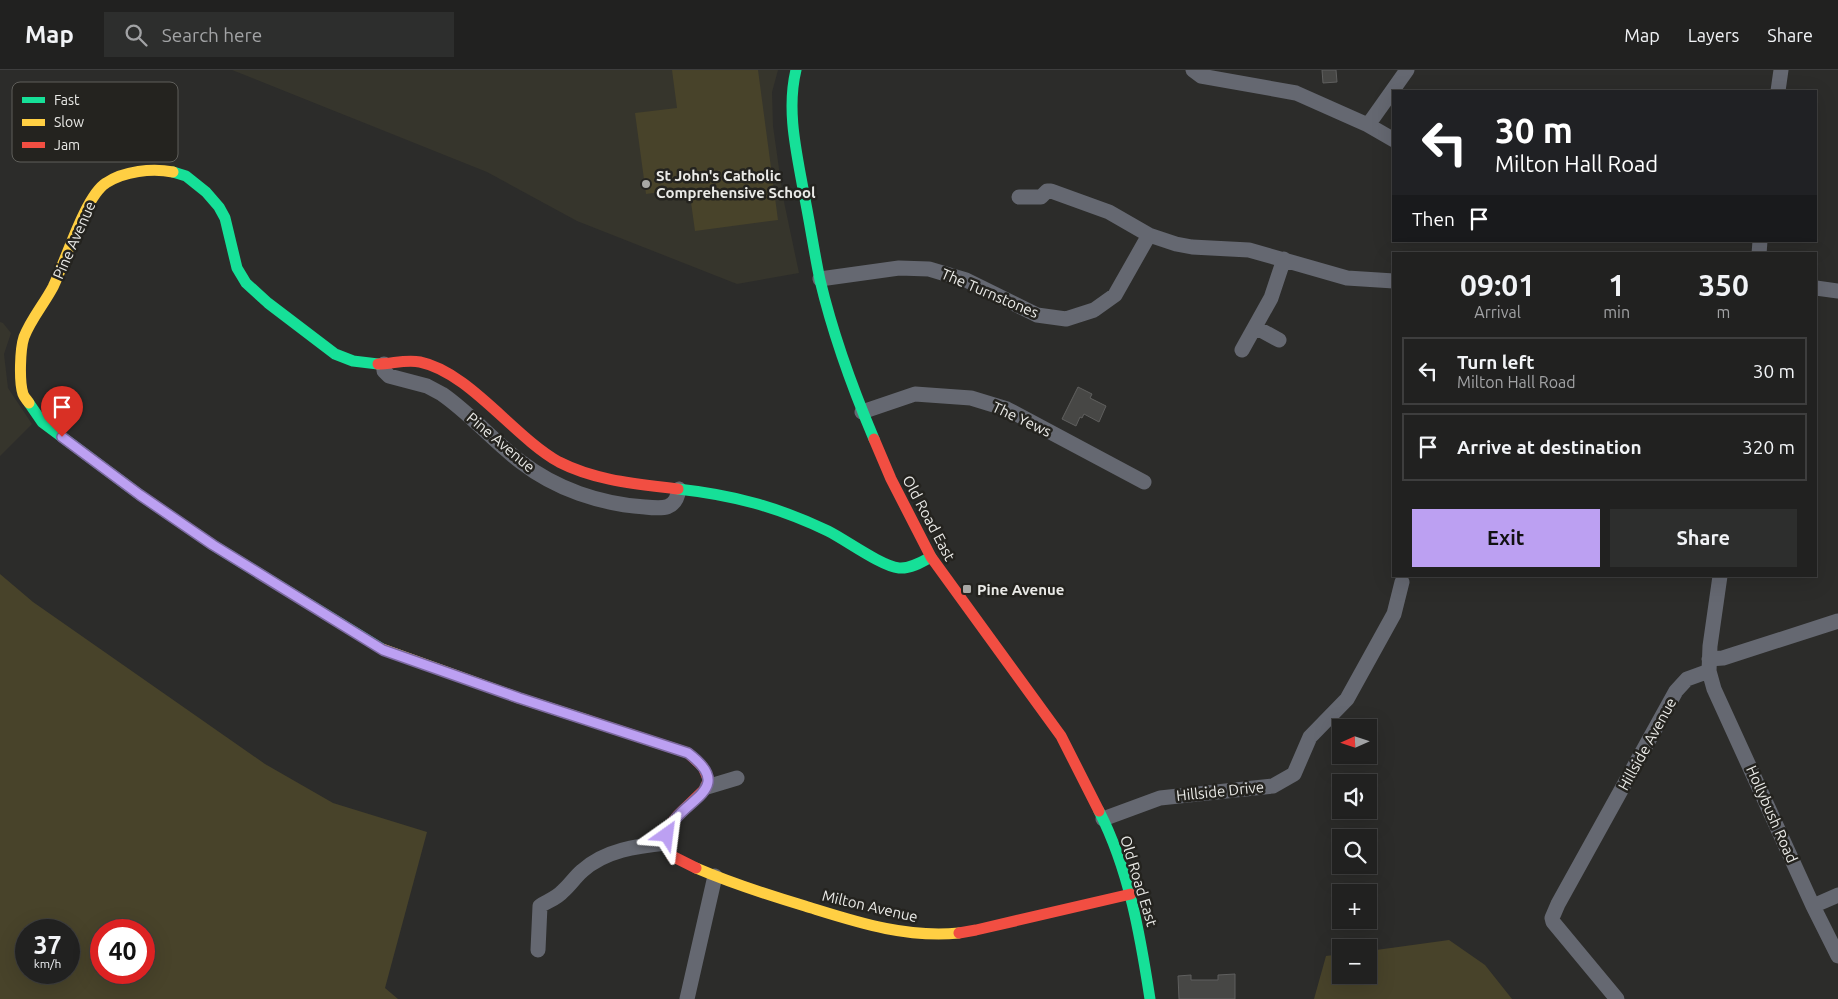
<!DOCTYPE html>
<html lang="en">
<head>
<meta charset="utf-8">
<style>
	:root { --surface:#212120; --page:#2d2e2d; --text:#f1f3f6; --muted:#a2a3a5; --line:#3e3e3e; --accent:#bca0f2 }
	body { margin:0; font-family:Ubuntu,sans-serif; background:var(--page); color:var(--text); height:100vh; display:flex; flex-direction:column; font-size:19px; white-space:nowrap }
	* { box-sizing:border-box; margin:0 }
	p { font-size:16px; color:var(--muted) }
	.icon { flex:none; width:28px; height:28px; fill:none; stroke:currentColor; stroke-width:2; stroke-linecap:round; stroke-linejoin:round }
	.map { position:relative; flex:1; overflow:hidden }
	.drawer { position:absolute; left:1392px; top:182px; width:425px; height:325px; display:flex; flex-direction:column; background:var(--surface); border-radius:0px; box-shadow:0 5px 20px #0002,0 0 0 1px var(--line) }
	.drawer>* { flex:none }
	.guide { position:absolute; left:1392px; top:20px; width:425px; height:152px; border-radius:0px; box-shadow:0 5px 20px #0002,0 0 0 1px var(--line); background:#202124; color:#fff; overflow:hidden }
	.needle { width:32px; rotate:267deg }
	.tools { position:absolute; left:1332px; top:649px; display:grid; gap:10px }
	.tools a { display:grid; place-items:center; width:45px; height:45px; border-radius:0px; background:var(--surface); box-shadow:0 5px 20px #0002,0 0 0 1px var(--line); font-size:25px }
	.speed { position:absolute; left:15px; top:849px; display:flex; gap:10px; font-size:25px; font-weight:700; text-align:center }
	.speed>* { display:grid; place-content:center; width:65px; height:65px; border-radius:50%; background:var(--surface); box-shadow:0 5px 20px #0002,0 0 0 1px var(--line); line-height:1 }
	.speed small { font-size:12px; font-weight:400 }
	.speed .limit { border:8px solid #d22; background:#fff; color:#111 }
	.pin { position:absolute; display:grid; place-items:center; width:42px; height:42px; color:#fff; margin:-51px -21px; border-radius:50% 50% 50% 0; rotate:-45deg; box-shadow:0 0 5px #0007 }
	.pin .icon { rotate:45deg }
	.me { position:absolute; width:55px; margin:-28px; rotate:31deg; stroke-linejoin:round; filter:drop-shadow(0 0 4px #0008) }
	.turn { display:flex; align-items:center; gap:18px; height:105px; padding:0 20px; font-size:22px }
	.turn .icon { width:65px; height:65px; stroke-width:2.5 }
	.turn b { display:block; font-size:35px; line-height:42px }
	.then { display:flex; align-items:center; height:48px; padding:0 20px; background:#0003; gap:10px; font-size:19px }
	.eta { display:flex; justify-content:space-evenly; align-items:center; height:85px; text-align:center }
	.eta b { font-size:30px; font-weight:600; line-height:35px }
	.cta { display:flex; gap:10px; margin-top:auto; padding:10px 20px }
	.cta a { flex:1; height:58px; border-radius:0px; background:var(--accent); color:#111; font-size:20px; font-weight:600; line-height:58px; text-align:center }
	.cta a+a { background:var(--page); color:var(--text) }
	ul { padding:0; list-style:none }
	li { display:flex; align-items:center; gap:15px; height:68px; margin:0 10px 8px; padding:0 10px; border:2px solid var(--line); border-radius:0px }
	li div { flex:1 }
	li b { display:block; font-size:19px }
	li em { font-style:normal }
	header { display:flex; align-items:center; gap:30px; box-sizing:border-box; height:70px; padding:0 25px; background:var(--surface); border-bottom:1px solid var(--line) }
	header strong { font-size:24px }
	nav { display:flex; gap:28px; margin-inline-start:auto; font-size:18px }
	.search { width:350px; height:45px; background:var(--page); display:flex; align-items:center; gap:12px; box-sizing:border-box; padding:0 18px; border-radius:0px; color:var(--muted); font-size:19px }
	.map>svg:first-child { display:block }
	.built { fill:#36352c }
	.green { fill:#48432a; fill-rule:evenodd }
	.building { fill:#474745; stroke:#5f5f5e }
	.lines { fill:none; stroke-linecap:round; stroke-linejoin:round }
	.street { stroke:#656871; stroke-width:15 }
	.fast { stroke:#16e098; stroke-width:11 }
	.slow { stroke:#ffcf43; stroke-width:11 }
	.jam { stroke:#f24e42; stroke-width:11 }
	.route-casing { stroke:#7a689d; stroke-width:12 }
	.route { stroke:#bca0f2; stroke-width:9 }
	.poi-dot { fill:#a8a8a5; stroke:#24231f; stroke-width:2 }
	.labels { text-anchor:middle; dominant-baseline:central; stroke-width:5; stroke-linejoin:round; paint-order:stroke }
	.poi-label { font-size:15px; font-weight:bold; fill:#eaeae7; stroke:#24231f; text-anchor:start }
	.street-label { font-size:15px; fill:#eaeae7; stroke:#24231f }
	.key { fill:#24231f; stroke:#5f5f5b; stroke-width:1 }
	.key-label { font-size:14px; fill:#eaeae7 }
</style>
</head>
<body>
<header>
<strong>Map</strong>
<div class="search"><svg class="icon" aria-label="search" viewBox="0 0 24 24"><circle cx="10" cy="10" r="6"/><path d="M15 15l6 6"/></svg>Search here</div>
<nav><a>Map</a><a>Layers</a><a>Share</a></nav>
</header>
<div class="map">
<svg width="1838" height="929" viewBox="0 0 1838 929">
	<rect width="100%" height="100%" fill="#2c2c2a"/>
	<path class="built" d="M232,0H778L772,22L773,56L783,127L799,203L737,214L577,151L487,102Z
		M0,252L3,253L11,263L4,284L8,318L32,354L0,386Z"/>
	<path class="green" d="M672,0H758L778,150L695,161L689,118L646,124L635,43L677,38Z
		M0,504L33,532L265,694L333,733L427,762L385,918L398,929H0ZM26,860H69V902H26ZM101,860H144V902H101Z
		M1449,870L1485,895L1512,929H1314L1326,886L1341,884V905H1369V881Z"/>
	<path class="building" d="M1322,0H1336L1337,12L1323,13Z
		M1078,317L1092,324L1090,328L1106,336L1099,352L1084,344L1082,348L1080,347L1076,356L1062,349Z
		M1235,904V929H1179L1178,906L1191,905V910H1218V905Z"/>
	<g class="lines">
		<path class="street" d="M1193,0L1201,6L1296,23L1368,55L1394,70
			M1778,21L1781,0
			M1368,55L1407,0
			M1019,127H1041L1047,121H1051L1109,142L1149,165L1176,174L1192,177L1249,180L1347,208L1394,211
			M1759,184L1760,171
			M820,209L899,198L929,199L966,210L1037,245L1066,249L1094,240L1115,225L1149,165
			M1816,218L1838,221
			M1255,257L1279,270
			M1242,280L1271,228L1284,189
			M384,294V301L389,306L427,316L442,324C471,344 493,371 521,392C556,419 600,434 645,437C663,439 676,440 679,419
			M862,342L915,324L971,328L1007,339L1144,412
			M1709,589L1723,588L1838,551
			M1709,601L1714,619L1813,836L1838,886
			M707,717L737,708
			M1103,749L1160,728L1273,716L1294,704L1310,667L1347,629L1394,544L1402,512
			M1813,836L1838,825
			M538,880L540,836C548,831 557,828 563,821C570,815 575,807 582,801C605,780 637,776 667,773
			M687,929L715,806
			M1617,929L1553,852L1552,848L1558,834L1676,621L1687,609L1709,601L1710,576L1720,506"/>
		<path class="fast" d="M796,0C786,41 797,84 804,124C810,153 814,182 820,210C833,265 852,317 874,369
			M173,102L186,106L206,122L219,137L225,148L237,198L246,213L268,233L335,284L353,291L378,294
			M29,333L42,352L140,425L213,475L382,579
			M678,419C733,425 778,437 828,461C846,470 881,496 899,498C910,499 922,492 931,487
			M1099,741C1129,800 1140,864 1150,929"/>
		<path class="slow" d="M29,333C27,330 24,327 23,324C19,312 20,279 24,267C31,249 44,234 53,217C65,193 85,126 106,113C124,101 152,98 173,102
			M382,579L519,628L587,650
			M696,798C731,813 768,825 805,836C857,852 903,868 959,863"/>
		<path class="jam" d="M378,294C392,294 406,289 420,292C469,302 514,367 559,392C596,411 638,414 678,419
			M874,369L891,409L931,487L1061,666L1099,741
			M587,650L688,683L703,697L708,709L706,718L678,745L670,755L666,768L668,778L672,786L696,798
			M959,863L976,860L1131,824"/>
	</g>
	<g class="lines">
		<defs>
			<path id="route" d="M62,367L140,425L213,475L383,580L519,628L688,683C740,722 676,729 667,765"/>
		</defs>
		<use href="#route" class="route-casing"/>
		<use href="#route" class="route"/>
	</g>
	<g class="poi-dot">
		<circle cx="646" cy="114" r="5"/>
		<rect x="962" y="514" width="10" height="10" rx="2.5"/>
	</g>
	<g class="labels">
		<g class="poi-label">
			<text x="656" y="105">St John's Catholic<tspan x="656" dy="17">Comprehensive School</tspan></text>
			<text x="977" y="519">Pine Avenue</text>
		</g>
		<g class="street-label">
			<text transform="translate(74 170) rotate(-66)">Pine Avenue</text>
			<text transform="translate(990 223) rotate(23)">The Turnstones</text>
			<text transform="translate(1022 349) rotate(25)">The Yews</text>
			<text transform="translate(501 372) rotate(40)">Pine Avenue</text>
			<text transform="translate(929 448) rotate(62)">Old Road East</text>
			<text transform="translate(1647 674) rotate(-61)">Hillside Avenue</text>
			<text transform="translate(1220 721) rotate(-6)">Hillside Drive</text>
			<text transform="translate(1772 744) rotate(66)">Hollybush Road</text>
			<text transform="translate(1139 811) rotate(73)">Old Road East</text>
			<text transform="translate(870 836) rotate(13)">Milton Avenue</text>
		</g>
	</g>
	<rect x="12" y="12" width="166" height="80" rx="8" class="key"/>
	<rect x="22" y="27" width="23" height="6" fill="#16e098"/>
	<rect x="22" y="49" width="23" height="7" fill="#ffcf43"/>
	<rect x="22" y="72" width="23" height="6" fill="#f24e42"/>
	<g class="key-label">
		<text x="54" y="35">Fast</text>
		<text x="54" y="57">Slow</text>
		<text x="54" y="80">Jam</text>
	</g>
</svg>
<div class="tools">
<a><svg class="needle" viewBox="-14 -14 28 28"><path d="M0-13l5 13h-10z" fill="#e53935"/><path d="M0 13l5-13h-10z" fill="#a2a3a5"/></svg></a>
<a><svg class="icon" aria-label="sound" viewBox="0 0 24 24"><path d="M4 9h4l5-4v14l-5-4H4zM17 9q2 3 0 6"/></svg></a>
<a><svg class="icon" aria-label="search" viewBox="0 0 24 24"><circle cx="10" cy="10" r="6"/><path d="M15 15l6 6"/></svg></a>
<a>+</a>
<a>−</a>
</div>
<div class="speed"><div>37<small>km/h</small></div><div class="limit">40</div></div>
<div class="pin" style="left:62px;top:367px;background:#d93025"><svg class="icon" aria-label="arrive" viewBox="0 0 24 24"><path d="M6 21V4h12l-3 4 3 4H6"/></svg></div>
<svg class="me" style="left:667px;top:765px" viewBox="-20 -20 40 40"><path d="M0-17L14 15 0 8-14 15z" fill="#bca0f2" stroke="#fff" stroke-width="4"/></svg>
<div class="guide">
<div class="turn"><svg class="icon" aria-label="left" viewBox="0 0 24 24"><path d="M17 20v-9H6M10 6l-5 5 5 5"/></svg><div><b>30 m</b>Milton Hall Road</div></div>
<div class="then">Then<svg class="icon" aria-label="arrive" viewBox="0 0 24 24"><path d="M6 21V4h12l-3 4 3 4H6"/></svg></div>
</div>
<section class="drawer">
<div class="eta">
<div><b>09:01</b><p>Arrival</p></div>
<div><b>1</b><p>min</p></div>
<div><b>350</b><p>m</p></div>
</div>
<ul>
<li><svg class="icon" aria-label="left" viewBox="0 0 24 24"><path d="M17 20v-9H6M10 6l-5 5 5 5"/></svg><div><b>Turn left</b><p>Milton Hall Road</p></div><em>30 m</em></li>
<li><svg class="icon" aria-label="arrive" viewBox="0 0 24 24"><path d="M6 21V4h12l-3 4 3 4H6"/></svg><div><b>Arrive at destination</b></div><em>320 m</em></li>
</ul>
<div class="cta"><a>Exit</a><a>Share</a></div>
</section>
</div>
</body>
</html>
